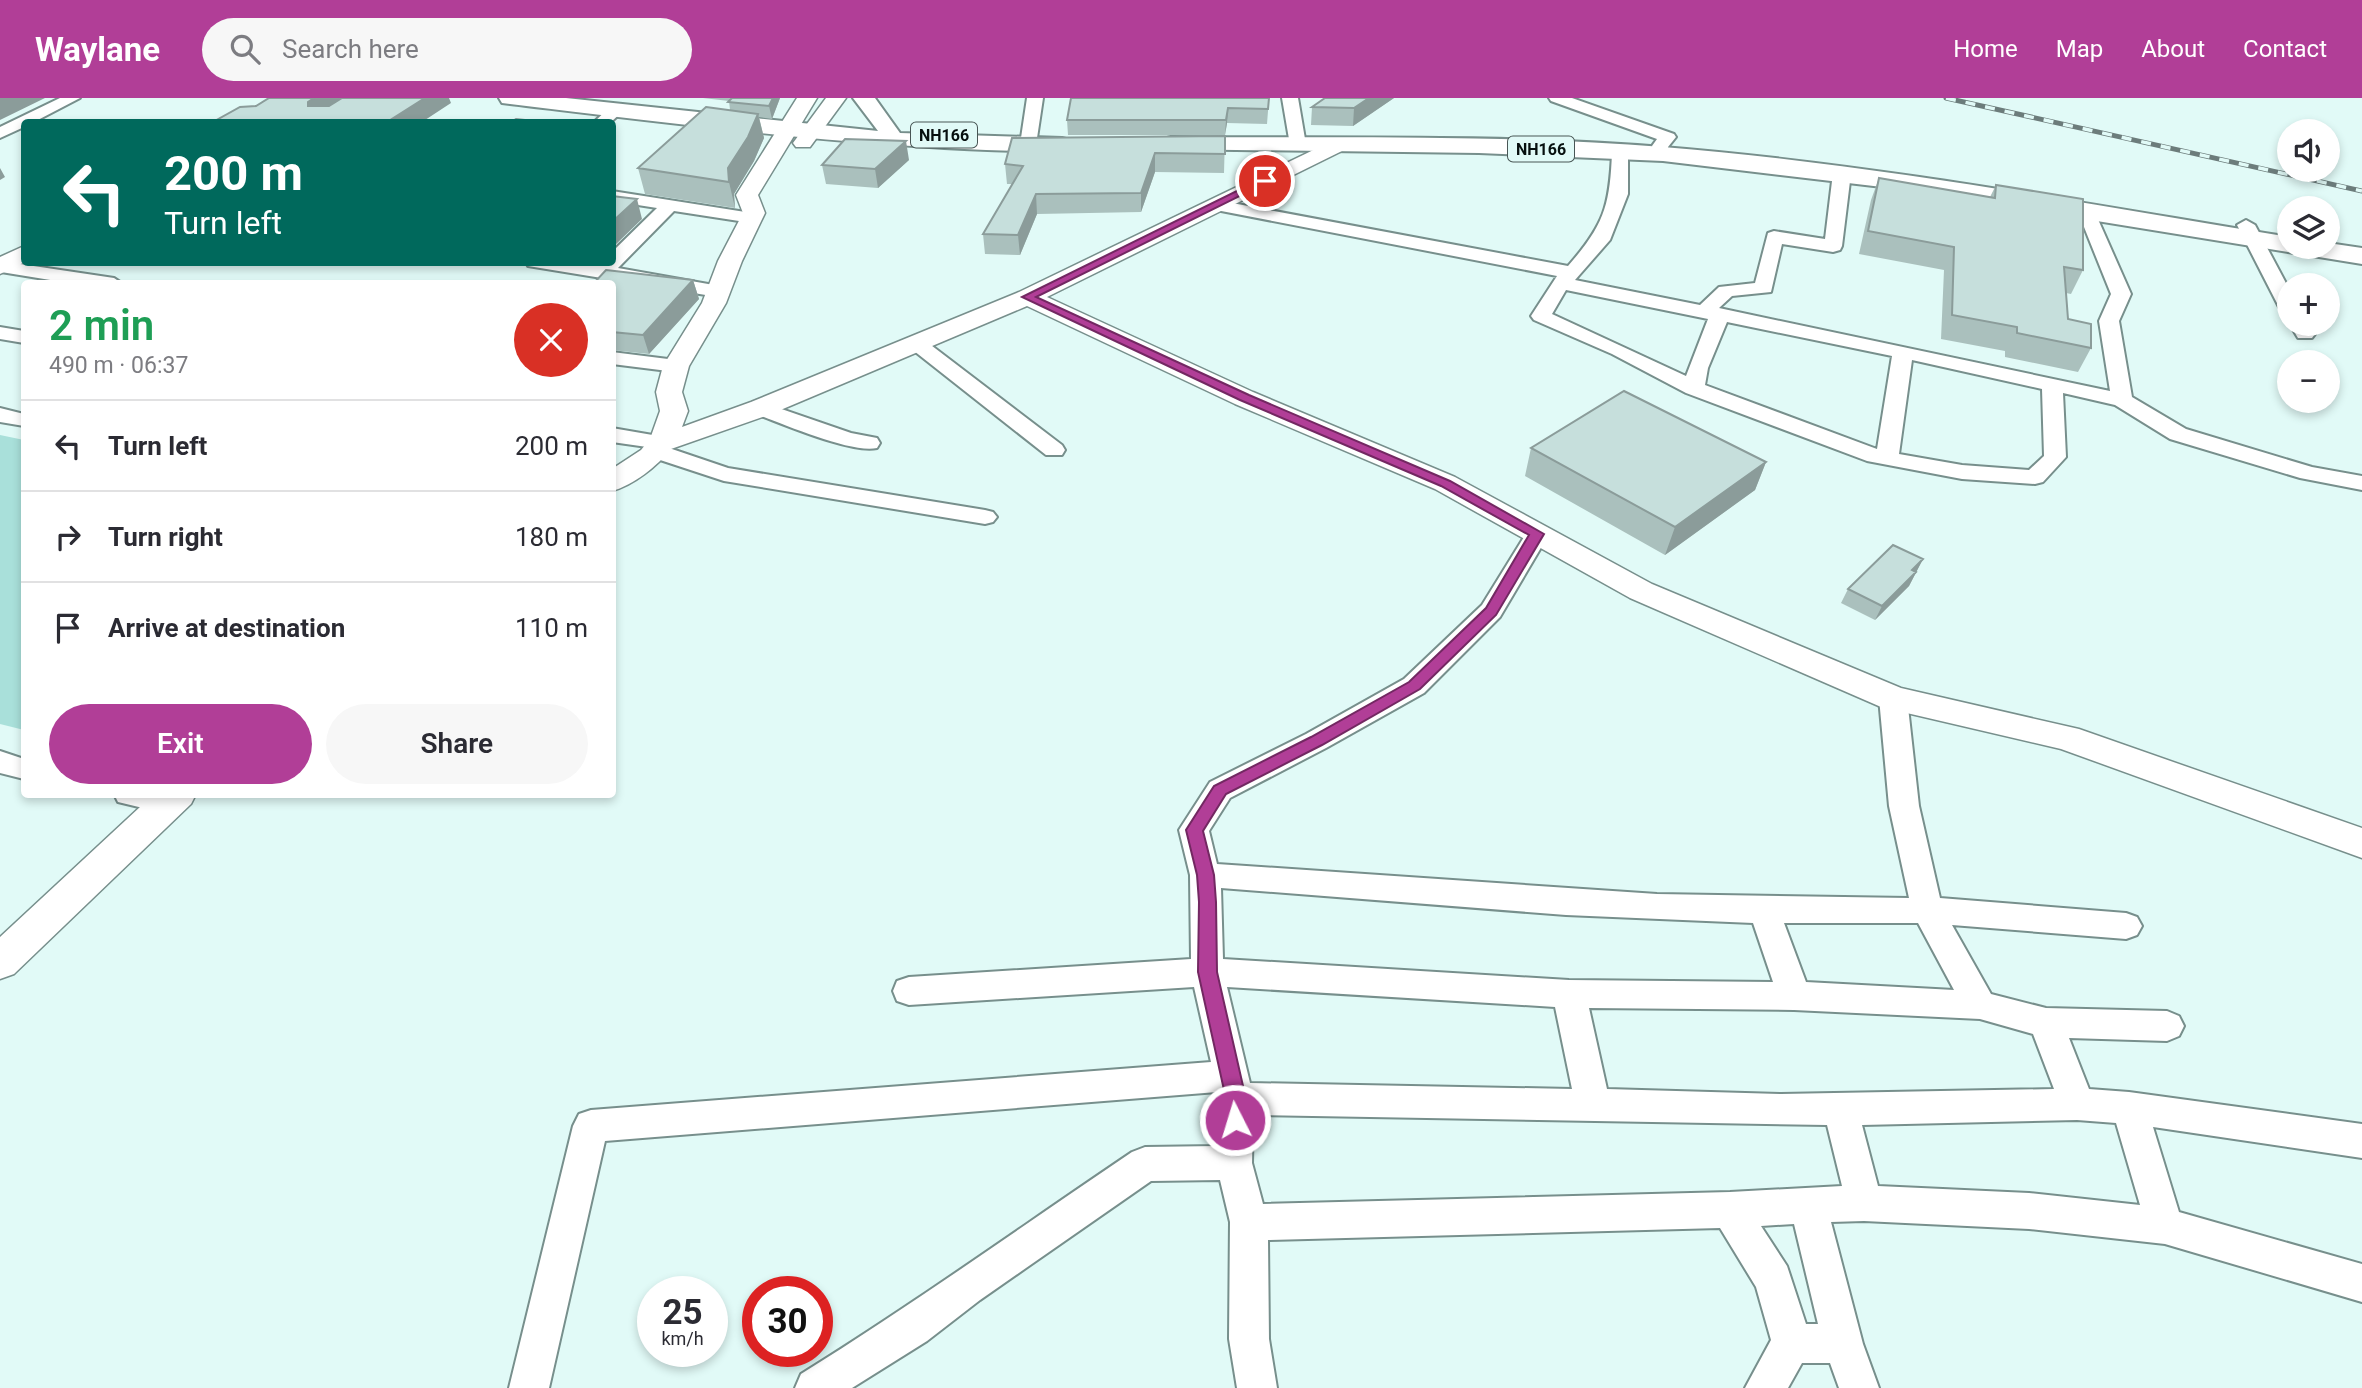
<!DOCTYPE html>
<html lang="en">
<head>
<meta charset="utf-8">
<style>
	:root { --surface:#fff; --page:#f7f7f7; --text:#2b2b33; --muted:#7c7c81; --line:#e1e1e2; --accent:#b13e97 }
	body { margin:0; font-family:Roboto,sans-serif; background:var(--page); color:var(--text); height:100vh; display:flex; flex-direction:column; font-size:26px; white-space:nowrap }
	* { box-sizing:border-box; margin:0 }
	p { font-size:23px; color:var(--muted) }
	.icon { flex:none; width:38px; height:38px; fill:none; stroke:currentColor; stroke-width:2; stroke-linecap:round; stroke-linejoin:round }
	.map { position:relative; flex:1; overflow:hidden }
	.side { position:absolute; left:21px; top:182px; width:595px; height:518px; display:flex; flex-direction:column; background:var(--surface); border-radius:7px; box-shadow:0 4px 10px #0003 }
	.side>* { flex:none }
	.guide { position:absolute; left:21px; top:21px; width:595px; height:147px; border-radius:7px; box-shadow:0 4px 10px #0003; background:#00695c; color:#fff; overflow:hidden }
	.controls { position:absolute; left:2277px; top:21px; display:grid; gap:14px }
	.controls a { display:grid; place-items:center; width:63px; height:63px; border-radius:50%; background:var(--surface); box-shadow:0 4px 10px #0003; font-size:35px }
	.speed { position:absolute; left:637px; top:1178px; display:flex; gap:14px; font-size:35px; font-weight:700; text-align:center }
	.speed>* { display:grid; place-content:center; width:91px; height:91px; border-radius:50%; background:var(--surface); box-shadow:0 4px 10px #0003; line-height:1 }
	.speed small { font-size:18px; font-weight:400 }
	.speed .limit { border:10px solid #d22; background:#fff; color:#111 }
	.pin { position:absolute; display:grid; place-items:center; width:60px; height:60px; color:#fff; margin:-30px; border:4px solid #fff; border-radius:50%; box-shadow:0 2px 7px #0007 }
	.me { position:absolute; width:77px; margin:-38px; rotate:355deg; stroke-linejoin:round; filter:drop-shadow(0 0 5px #0008) }
	.turn { display:flex; align-items:center; gap:24px; height:147px; padding:0 28px; font-size:32px }
	.turn .icon { width:91px; height:91px; stroke-width:2.5 }
	.turn b { display:block; font-size:49px; line-height:60px }
	.round { display:grid; place-items:center; flex:none; width:74px; height:74px; border-radius:37px; background:var(--page) }
	.headline { display:flex; align-items:center; justify-content:space-between; height:119px; padding:0 28px }
	h1 { font-size:42px; font-weight:600; line-height:52px; color:#1e9e55 }
	.action { display:flex; gap:14px; margin-top:auto; padding:14px 28px }
	.action a { flex:1; height:80px; border-radius:42px; background:var(--accent); color:#fff; font-size:28px; font-weight:600; line-height:80px; text-align:center }
	.action a+a { background:var(--page); color:var(--text) }
	ul { padding:0; list-style:none }
	li { display:flex; align-items:center; gap:21px; height:91px; padding:0 28px; border-top:2px solid var(--line) }
	li div { flex:1 }
	li b { display:block; font-size:26px }
	li em { font-style:normal }
	header { display:flex; align-items:center; gap:42px; box-sizing:border-box; height:98px; padding:0 35px; background:var(--accent); color:#fff }
	header strong { font-size:33px }
	nav { display:flex; gap:38px; margin-inline-start:auto; font-size:24px }
	.search { width:490px; height:63px; background:var(--page); display:flex; align-items:center; gap:18px; box-sizing:border-box; padding:0 24px; border-radius:38px; color:var(--muted); font-size:26px }
	.map>svg:first-child { display:block }
	.green { fill:#a9e0da }
	.lines { fill:none; stroke-linecap:round; stroke-linejoin:round }
	.minor-casing { stroke:#778f8c; stroke-width:4 }
	.tertiary-casing { stroke:#778f8c; stroke-width:3 }
	.trunk-casing { stroke:#778f8c; stroke-width:4 }
	.minor { fill:#fff; fill-rule:evenodd }
	.tertiary { fill:#fff; fill-rule:evenodd }
	.trunk { fill:#fff; fill-rule:evenodd }
	.rail-casing { stroke:#6c7c7b; stroke-width:5 }
	.rail { stroke:#e1faf7; stroke-width:3.5; stroke-dasharray:10; stroke-linecap:butt }
	.wall { fill:#aac0bd }
	.shaded-wall { fill:#8b9c9a }
	.building { fill:#c6dfdc; stroke:#8b9c9a; stroke-width:2 }
	.route { fill:#b13e97; stroke:#732862; stroke-width:2 }
	.labels { text-anchor:middle; dominant-baseline:central; stroke-width:5; stroke-linejoin:round; paint-order:stroke }
	.shield { fill:#e1faf7; stroke:#485655; stroke-width:2 }
	.shield-label { font-size:16px; font-weight:bold; fill:#07100f }
</style>
</head>
<body>
<header>
<strong>Waylane</strong>
<div class="search"><svg class="icon" aria-label="search" viewBox="0 0 24 24"><circle cx="10" cy="10" r="6"/><path d="M15 15l6 6"/></svg>Search here</div>
<nav><a>Home</a><a>Map</a><a>About</a><a>Contact</a></nav>
</header>
<div class="map">
<svg width="2362" height="1290" viewBox="0 0 2362 1290">
	<rect width="100%" height="100%" fill="#e1faf7"/>
	<path class="green" d="M0,337L24,342V632L0,626Z"/>
	<g class="lines">
		<defs>
			<path id="minor" d="M60,0H80L34,24H24V29L0,40V29Z
				M1027,0H1043L1037,40L1029,45L1021,40Z
				M1282,0H1298L1305,41L1303,44L1297,46L1289,41Z
				M1549,0H1572L1674,36L1676,39L1668,49L1667,60H1655L1652,48L1657,41L1551,3Z
				M616,7L624,12L611,24H594L610,9Z
				M1620,49L1628,54V96L1610,142L1575,182L1700,207L1719,189L1755,185L1768,135L1774,133L1825,141L1833,75L1842,70L1851,75L1842,148L1840,152L1833,154L1782,146L1771,194L1732,198L1719,210L2110,293L2099,223L2111,196L2078,114L2087,109L2093,110L2131,196L2119,223L2132,299L2186,331L2312,369L2362,378V392L2300,380L2170,341L2115,307L2063,295L2066,359L2043,384L2035,386L1962,381L1867,363L1686,295L1612,256L1534,222L1531,218L1557,178L1216,112L1207,107L1216,102L1568,168C1604,127 1610,108 1612,54ZM1566,192L1708,221L1686,278L1552,216ZM1727,224L1892,258L1877,351L1705,287L1708,270ZM1912,262L2042,291L2044,358L2029,372L1962,367L1899,356Z
				M612,93L758,116L761,120L758,124L752,125L674,113L618,170L725,189L728,193L725,197L718,199L528,168L526,164L599,167L602,164H612V154L657,110L612,103Z
				M2246,122L2255,127L2289,191V215L2279,209L2237,127Z
				M0,163L114,180L123,186H75L1,174Z
				M2289,225L2308,226L2315,236L2312,240H2298Z
				M0,229L24,233V245L0,241Z
				M916,239L923,241L1062,347L1065,352L1062,357H1046L909,249L906,245L909,241Z
				M612,254L676,262L683,264L686,268L683,272L676,274L612,266Z
				M761,304L851,335L877,340L880,345L877,350C851,356 781,325 753,315L750,310L753,305Z
				M0,310L24,316V328L0,324Z
				M612,330L670,340L673,345L669,350L728,370L985,412L993,414L997,419L993,424L985,426L724,383L648,358L645,353L647,349L612,344Z
				M1537,428L1545,431L1549,436L1500,519L1424,595L1326,650L1230,700L1209,733L1217,766L1657,796L1909,800L1889,708L1879,600L1883,593L1893,590L1903,593L1907,600L1919,708L1940,800L2126,815L2137,819L2142,828L2137,837L2126,841L1952,827L1991,896L2046,910L2167,913L2179,918L2184,928L2179,938L2167,943L2069,940L2089,991L2129,994L2362,1026V1060L2153,1029L2179,1114L2362,1166V1204L2165,1146L2029,1131L1864,1123L1831,1124L1863,1246L1879,1290H1839L1830,1265H1802L1788,1290H1745L1771,1242L1756,1189L1720,1130L1268,1142L1269,1241L1277,1290H1237L1229,1241L1230,1124L1220,1082L1151,1083L980,1202L927,1243L852,1290H795L801,1276C914,1206 1022,1128 1132,1054L1145,1049L1217,1048V994L605,1043L549,1290H509L573,1028L579,1016L591,1012L1211,964L1194,889L909,907L897,903L893,893L897,883L909,879L1191,861L1190,777L1179,732L1210,684L1306,636L1404,581L1482,507L1529,431ZM1221,790L1566,817L1753,825L1773,884L1569,882L1223,861ZM1784,825H1918L1954,892L1806,884ZM1227,889L1555,909L1572,991L1250,985ZM1589,910L1794,912L1980,921L2033,936L2054,991L1781,996L1607,991ZM1253,1017L1827,1027L1842,1088L1730,1094L1263,1106L1252,1065ZM2077,1022L2116,1025L2140,1107L2029,1095L1878,1088L1862,1027ZM1794,1126L1818,1226H1806L1787,1168L1761,1128Z
				M0,653L24,661V681L0,675Z
				M114,696H176L183,705L178,713L168,716L118,704Z"/>
			<path id="tertiary" d="M797,0H817L758,97L765,115L742,163L726,205L689,268L682,294L688,313L682,329L751,304L1019,194L1332,43H1346L1349,47L1346,51L1047,199L1253,294L1455,379L1652,486L1901,590L2079,631L2362,730V760L2061,651L1881,609L1630,500L1435,391L1235,306L1027,208L771,316L671,351C657,368 634,387 612,393V371L641,352L650,341L660,313L656,294L663,268L702,205L718,163L743,115L736,97Z
				M826,0H846L810,49H796L793,45Z
				M24,148L25,164L0,176V159Z
				M154,696H196L191,706L14,876L0,881V839Z"/>
			<path id="trunk" d="M499,0H566L878,33L853,0H875L900,35L1062,40L1070,42L1073,47L1070,52L1062,54C877,52 694,28 510,6L502,5Z
				M1171,39C1335,40 1499,36 1663,49C1873,66 2081,105 2289,139V149H2328V145L2362,150V166L1899,91L1663,63L1479,55L1163,51L1160,46L1163,41Z"/>
		</defs>
		<use href="#minor" class="minor-casing"/>
		<use href="#tertiary" class="tertiary-casing"/>
		<use href="#trunk" class="trunk-casing"/>
		<use href="#minor" class="minor"/>
		<use href="#tertiary" class="tertiary"/>
		<use href="#trunk" class="trunk"/>
		<defs>
			<path id="rail" d="M1946,0L2362,93"/>
		</defs>
		<use href="#rail" class="rail-casing"/>
		<use href="#rail" class="rail"/>
	</g>
	<path class="wall" d="M703,0H780L772,21L759,19L764,40L754,63L734,96L735,110L645,96L638,70L730,12L729,3Z
		M1269,0L1267,26L1227,25L1225,37H1068L1067,22Z
		M1325,0H1394L1353,28L1311,27L1312,9Z
		M1225,38L1224,75L1155,74L1141,114L1037,116L1020,157L985,156L983,136L1012,86H1007L1005,66Z
		M909,62L878,90L826,86L822,67Z
		M1879,80L1990,99L1996,87L2083,172L2071,196L2066,195L2068,221L2091,250L2078,274L2005,259V253L1941,241L1944,172L1859,156L1871,102Z
		M693,182L699,201L649,256L612,252V186Z
		M1531,350L1766,364L1755,392L1665,457L1525,378Z
		M1923,461L1909,488L1875,522L1841,505L1848,491Z"/>
	<path class="shaded-wall" d="M0,0H45L0,22Z
		M314,0H347L316,22L308,8V4Z
		M425,0H449L451,5L422,24H387Z
		M773,0H780L772,21L769,8Z
		M1369,0H1394L1353,28L1354,10Z
		M1228,10L1227,25L1225,37L1226,22Z
		M758,16L764,40L754,63L734,96L735,110L729,84L728,70Z
		M906,43L909,62L878,90L875,71Z
		M1155,55V74L1141,114V95Z
		M0,70L5,79L0,82Z
		M1036,96L1037,116L1020,157L1018,137Z
		M637,101L642,121L612,150V124Z
		M693,182L699,201L649,256L643,237Z
		M1766,364L1755,392L1665,457L1675,429Z
		M1923,461L1909,488L1875,522L1882,508L1912,472Z"/>
	<path class="building" d="M269,0H314L308,4V8H329L342,0H425L387,24H213L240,9L256,8Z
		M732,0H773L769,8L728,4Z
		M1071,0H1269L1268,11L1228,10L1226,22H1067Z
		M1325,0H1369L1354,10L1312,9Z
		M706,9L758,16L748,39L728,70L729,84L638,70Z
		M516,21L543,24H511Z
		M1225,38V56L1155,55L1141,95L1036,96L1018,137L983,136L1023,68L1005,66L1012,40Z
		M845,41L906,43L875,71L822,67Z
		M1879,80L1995,100L1996,87L2083,101V172L2064,169L2068,221L2091,226V250L2017,235V229L1952,217L1954,149L1868,133Z
		M612,98L637,101L612,124Z
		M606,172L693,182L643,237L612,234V186H593Z
		M1624,293L1766,364L1675,429L1531,350Z
		M1893,447L1923,461L1912,472L1916,474L1882,508L1848,491Z"/>
	<path class="route" d="M1261,81L1270,83L1036,199L1249,297L1450,383L1544,436L1496,517L1420,591L1322,647L1226,696L1203,733L1214,777L1216,804L1217,874L1246,1001L1242,1029L1235,1031L1228,1029L1225,1022L1226,1001L1198,874L1199,804L1197,777L1186,732L1214,688L1311,639L1409,584L1486,510L1529,437L1441,388L1240,302L1022,199Z"/>
	<g class="labels">
		<g class="shield">
			<rect x="911" y="24.5" width="66" height="25" rx="5"/>
			<rect x="1508" y="38.5" width="66" height="25" rx="5"/>
		</g>
		<g class="shield-label">
			<text x="944" y="37">NH166</text>
			<text x="1541" y="51">NH166</text>
		</g>
	</g>
</svg>
<div class="controls">
<a><svg class="icon" aria-label="sound" viewBox="0 0 24 24"><path d="M4 9h4l5-4v14l-5-4H4zM17 9q2 3 0 6"/></svg></a>
<a><svg class="icon" aria-label="layers" viewBox="0 0 24 24"><path d="M12 4l9 5-9 5-9-5zM3 14l9 5 9-5"/></svg></a>
<a>+</a>
<a>−</a>
</div>
<div class="speed"><div>25<small>km/h</small></div><div class="limit">30</div></div>
<div class="pin" style="left:1265px;top:83px;background:#d93025"><svg class="icon" aria-label="arrive" viewBox="0 0 24 24"><path d="M6 21V4h12l-3 4 3 4H6"/></svg></div>
<svg class="me" style="left:1235px;top:1022px" viewBox="-20 -20 40 40"><circle r="17" fill="#b13e97" stroke="#fff" stroke-width="3"/><path d="M0-11L8 9 0 5-8 9z" fill="#fff"/></svg>
<div class="guide">
<div class="turn"><svg class="icon" aria-label="left" viewBox="0 0 24 24"><path d="M17 20v-9H6M10 6l-5 5 5 5"/></svg><div><b>200 m</b>Turn left</div></div>
</div>
<section class="side">
<div class="headline"><div><h1>2 min</h1><p>490 m · 06:37</p></div><a class="round" style="background:#d93025;color:#fff"><svg class="icon" aria-label="close" viewBox="0 0 24 24"><path d="M6 6l12 12M18 6L6 18"/></svg></a></div>
<ul>
<li><svg class="icon" aria-label="left" viewBox="0 0 24 24"><path d="M17 20v-9H6M10 6l-5 5 5 5"/></svg><div><b>Turn left</b></div><em>200 m</em></li>
<li><svg class="icon" aria-label="right" viewBox="0 0 24 24"><path d="M7 20v-9h11M14 6l5 5-5 5"/></svg><div><b>Turn right</b></div><em>180 m</em></li>
<li><svg class="icon" aria-label="arrive" viewBox="0 0 24 24"><path d="M6 21V4h12l-3 4 3 4H6"/></svg><div><b>Arrive at destination</b></div><em>110 m</em></li>
</ul>
<div class="action"><a>Exit</a><a>Share</a></div>
</section>
</div>
</body>
</html>
